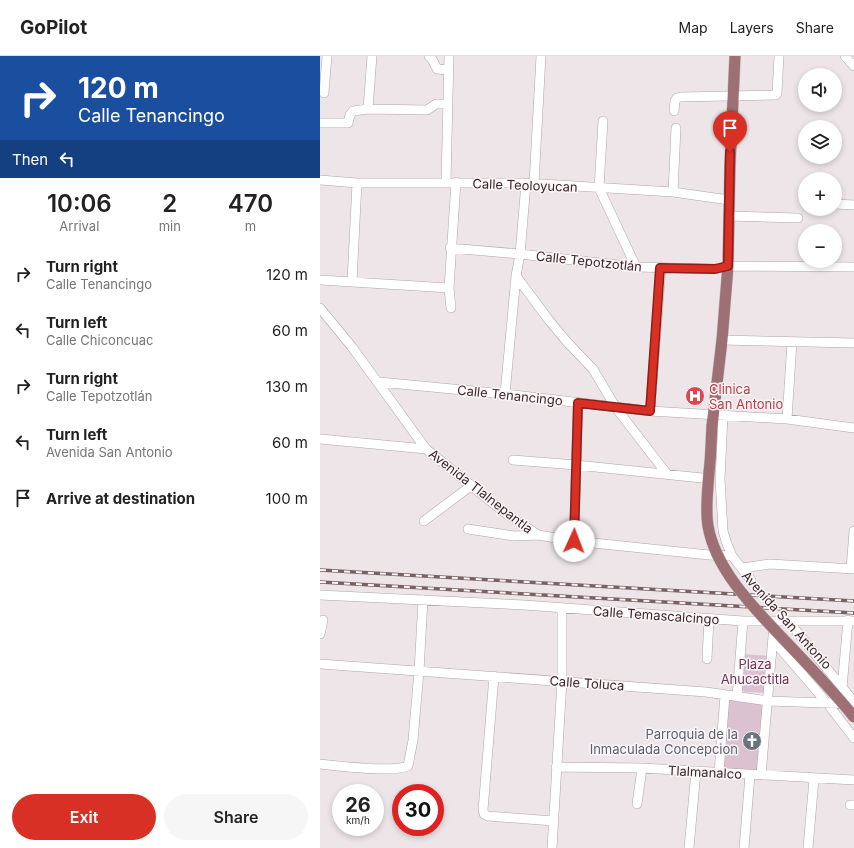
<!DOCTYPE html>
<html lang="en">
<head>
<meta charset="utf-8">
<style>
	:root { --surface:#fff; --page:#f6f6f6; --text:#222; --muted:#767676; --line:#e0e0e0; --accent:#d93025 }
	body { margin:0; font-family:Inter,sans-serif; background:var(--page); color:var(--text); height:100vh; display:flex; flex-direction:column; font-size:15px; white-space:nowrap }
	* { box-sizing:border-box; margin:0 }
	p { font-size:13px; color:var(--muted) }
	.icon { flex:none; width:22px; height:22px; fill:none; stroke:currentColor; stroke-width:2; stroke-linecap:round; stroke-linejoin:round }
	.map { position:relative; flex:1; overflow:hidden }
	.sheet { display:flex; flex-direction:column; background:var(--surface); width:320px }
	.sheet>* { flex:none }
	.top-card { background:#1a4fa0; color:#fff; overflow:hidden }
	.controls { position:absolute; left:478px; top:12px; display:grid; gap:8px }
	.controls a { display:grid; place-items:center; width:44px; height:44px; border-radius:50%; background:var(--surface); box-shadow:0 2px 6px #0003; font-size:20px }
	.speed { position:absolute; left:12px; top:728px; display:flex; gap:8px; font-size:20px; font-weight:700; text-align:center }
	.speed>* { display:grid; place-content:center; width:52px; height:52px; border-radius:50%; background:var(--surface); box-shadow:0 2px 6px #0003; line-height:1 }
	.speed small { font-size:10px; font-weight:400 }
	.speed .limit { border:6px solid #d22; background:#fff; color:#111 }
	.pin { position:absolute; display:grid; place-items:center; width:34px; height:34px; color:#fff; margin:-41px -17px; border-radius:50% 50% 50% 0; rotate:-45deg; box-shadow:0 0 4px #0007 }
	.pin .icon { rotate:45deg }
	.me { position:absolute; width:44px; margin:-22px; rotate:2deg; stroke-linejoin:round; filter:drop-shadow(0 0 3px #0008) }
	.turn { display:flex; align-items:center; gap:14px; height:84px; padding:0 12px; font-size:18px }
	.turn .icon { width:52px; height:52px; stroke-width:2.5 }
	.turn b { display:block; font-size:28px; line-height:34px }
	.then { display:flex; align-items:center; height:38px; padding:0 12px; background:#0003; gap:8px; font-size:15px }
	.eta { display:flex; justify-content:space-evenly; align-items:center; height:68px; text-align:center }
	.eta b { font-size:24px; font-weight:600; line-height:28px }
	.action { display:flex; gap:8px; margin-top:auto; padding:8px 12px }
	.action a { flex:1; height:46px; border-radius:24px; background:var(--accent); color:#fff; font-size:16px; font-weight:600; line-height:46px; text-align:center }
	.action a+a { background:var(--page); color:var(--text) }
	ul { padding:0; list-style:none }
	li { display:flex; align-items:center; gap:12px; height:56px; padding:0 12px }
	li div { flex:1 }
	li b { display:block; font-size:15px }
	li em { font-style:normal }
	header { display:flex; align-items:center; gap:24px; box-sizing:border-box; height:56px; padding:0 20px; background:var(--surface); border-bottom:1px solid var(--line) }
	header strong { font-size:19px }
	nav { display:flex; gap:22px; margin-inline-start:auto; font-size:14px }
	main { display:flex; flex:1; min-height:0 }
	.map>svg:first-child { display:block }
	.green { fill:#dcc1d1 }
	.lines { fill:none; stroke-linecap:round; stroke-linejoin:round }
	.minor-casing { stroke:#b1a4a7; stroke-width:10 }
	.major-casing { stroke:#c9c2c3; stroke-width:12 }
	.minor { stroke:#fff; stroke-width:9 }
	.major { stroke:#9e6f75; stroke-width:11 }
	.rail-casing { stroke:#786164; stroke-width:3.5 }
	.rail { stroke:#faf6f7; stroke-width:2; stroke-dasharray:6; stroke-linecap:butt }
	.major-bridge-casing { stroke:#c9c2c3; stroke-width:12; stroke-linecap:butt }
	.major-bridge { stroke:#9e6f75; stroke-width:11 }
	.route-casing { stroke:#8d1f18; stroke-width:10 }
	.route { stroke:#d93025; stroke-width:7 }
	.labels { text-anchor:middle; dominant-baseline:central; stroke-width:3; stroke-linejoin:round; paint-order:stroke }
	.street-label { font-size:13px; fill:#3d262a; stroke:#faf6f7 }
	.health-label { font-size:13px; fill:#be3a42; stroke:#faf6f7; text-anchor:start }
	.park-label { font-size:13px; fill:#703452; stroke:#faf6f7 }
	.worship-label { font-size:13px; fill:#5b616d; stroke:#faf6f7; text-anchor:end }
</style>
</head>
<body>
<header>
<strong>GoPilot</strong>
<nav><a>Map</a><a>Layers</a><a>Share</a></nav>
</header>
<main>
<section class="sheet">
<div class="top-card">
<div class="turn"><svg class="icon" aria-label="right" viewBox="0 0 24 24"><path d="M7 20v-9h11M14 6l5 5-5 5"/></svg><div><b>120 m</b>Calle Tenancingo</div></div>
<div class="then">Then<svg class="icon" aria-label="left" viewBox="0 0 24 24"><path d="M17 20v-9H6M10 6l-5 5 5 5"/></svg></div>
</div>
<div class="eta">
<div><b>10:06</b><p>Arrival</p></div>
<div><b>2</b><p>min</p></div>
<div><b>470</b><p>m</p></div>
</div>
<ul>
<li><svg class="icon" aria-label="right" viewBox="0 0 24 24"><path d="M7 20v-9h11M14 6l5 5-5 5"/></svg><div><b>Turn right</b><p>Calle Tenancingo</p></div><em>120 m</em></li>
<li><svg class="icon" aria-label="left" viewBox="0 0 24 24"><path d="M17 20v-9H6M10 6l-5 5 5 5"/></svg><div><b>Turn left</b><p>Calle Chiconcuac</p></div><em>60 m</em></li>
<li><svg class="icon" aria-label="right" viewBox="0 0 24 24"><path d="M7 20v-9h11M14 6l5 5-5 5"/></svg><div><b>Turn right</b><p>Calle Tepotzotlán</p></div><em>130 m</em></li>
<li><svg class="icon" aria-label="left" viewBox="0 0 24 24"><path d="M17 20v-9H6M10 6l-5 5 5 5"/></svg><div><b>Turn left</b><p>Avenida San Antonio</p></div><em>60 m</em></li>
<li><svg class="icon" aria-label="arrive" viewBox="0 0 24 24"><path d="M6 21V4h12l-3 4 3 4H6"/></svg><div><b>Arrive at destination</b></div><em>100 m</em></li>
</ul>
<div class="action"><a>Exit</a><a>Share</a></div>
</section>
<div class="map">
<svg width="534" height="792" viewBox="0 0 534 792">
	<rect width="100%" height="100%" fill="#ede5e8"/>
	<path class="green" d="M422,598L450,600L447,637L425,636L420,631Z
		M407,639L446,647L441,717L399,713Z"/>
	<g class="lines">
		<defs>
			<path id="minor" d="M109,0L112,3L117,13L129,14
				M525,0L534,10
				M4,37L7,0
				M48,53L52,0
				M354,55L355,45L357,42L361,41L456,39L457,37L459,0
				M283,65L279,132L316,211
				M0,67H28L30,59L33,55L48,53L107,54L116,48H128
				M0,124L37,127H206L353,136L409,144
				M126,126L129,0
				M214,127L221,0
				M353,136L356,72
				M515,148L534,149
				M409,160L478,162
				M130,192L200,198L316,211L395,213L408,210L534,211
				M196,220L228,263L247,286L273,313L296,352L347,418
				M0,224L129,232
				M32,225L37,127
				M0,252L32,291L106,393L184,456L218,479L254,485L389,499L412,500
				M131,252L129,232L136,126
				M402,284L534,287
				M59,326L185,338L330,355L467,363L534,372
				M185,338L196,220L200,198L206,127
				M330,355L341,212
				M403,359L400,423L403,475L407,488L412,500L431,524
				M467,363L472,286
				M0,383L106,393
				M193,404L256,409L382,422
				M104,465L152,429
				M148,473L194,480L218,479
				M254,485L258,347
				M422,512L450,508L534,513
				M531,513L534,475
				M0,539L204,549L423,565H534
				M469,566L534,646
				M0,578L3,564
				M453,584L507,647L534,682
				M387,603L389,563
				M0,608L386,636L448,645L534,648
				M174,620L163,754L164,758L168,760L233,765
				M522,632L528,564
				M417,640L423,565
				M0,708C20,710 71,717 88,710L93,684L99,615L103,544
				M236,711L322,712L534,724
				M399,716L405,639
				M441,719L454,569
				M317,748L322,712
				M530,749H534
				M232,792L242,625V552
				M369,792L376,715
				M424,792L430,719
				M488,792L494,723"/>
			<path id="major" d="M392,370L402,284L408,210L410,109L415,0"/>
		</defs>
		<use href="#minor" class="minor-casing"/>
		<use href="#major" class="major-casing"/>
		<use href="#minor" class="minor"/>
		<use href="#major" class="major"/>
		<defs>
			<path id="rail" d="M0,514L534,545
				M0,526L534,557"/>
		</defs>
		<use href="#rail" class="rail-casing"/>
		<use href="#rail" class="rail"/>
		<defs>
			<path id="major-bridge" d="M392,370C391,386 391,401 389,416C388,434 385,452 388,470C396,517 440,558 471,591C493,614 514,636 534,661"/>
		</defs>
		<use href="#major-bridge" class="major-bridge-casing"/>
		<use href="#major-bridge" class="major-bridge"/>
	</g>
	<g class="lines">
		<defs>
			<path id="route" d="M254,485L258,347L330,355L340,212L395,213L408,210L410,96"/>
		</defs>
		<use href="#route" class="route-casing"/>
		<use href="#route" class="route"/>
	</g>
	<defs>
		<symbol id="hospital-disc" viewBox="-11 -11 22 22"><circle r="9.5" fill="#e0444e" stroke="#faf6f7"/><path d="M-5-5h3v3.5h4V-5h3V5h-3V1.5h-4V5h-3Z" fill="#fff"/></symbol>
		<symbol id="church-disc" viewBox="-11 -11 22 22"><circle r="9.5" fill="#6b7280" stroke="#faf6f7"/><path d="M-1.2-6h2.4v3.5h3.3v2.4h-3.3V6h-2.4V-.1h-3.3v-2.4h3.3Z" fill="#fff"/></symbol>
	</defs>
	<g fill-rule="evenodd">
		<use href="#hospital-disc" x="364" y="329" width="22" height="22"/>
		<use href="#church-disc" x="421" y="674" width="22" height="22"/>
	</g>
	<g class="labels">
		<g class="street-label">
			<text transform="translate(205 129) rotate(2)">Calle Teoloyucan</text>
			<text transform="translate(269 205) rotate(6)">Calle Tepotzotlán</text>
			<text transform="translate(190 339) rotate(6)">Calle Tenancingo</text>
			<text transform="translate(161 435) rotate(38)">Avenida Tlalnepantla</text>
			<text transform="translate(336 559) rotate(4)">Calle Temascalcingo</text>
			<text transform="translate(467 564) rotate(48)">Avenida San Antonio</text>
			<text transform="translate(267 627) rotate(4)">Calle Toluca</text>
			<text transform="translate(385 716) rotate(3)">Tlalmanalco</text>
		</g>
		<g class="health-label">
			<text x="389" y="333">Clinica<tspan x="389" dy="15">San Antonio</tspan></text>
		</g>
		<g class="park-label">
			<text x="435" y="608">Plaza<tspan x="435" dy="15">Ahucactitla</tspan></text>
		</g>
		<g class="worship-label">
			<text x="418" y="678">Parroquia de la<tspan x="418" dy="15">Inmaculada Concepcion</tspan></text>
		</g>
	</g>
</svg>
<div class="controls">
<a><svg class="icon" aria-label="sound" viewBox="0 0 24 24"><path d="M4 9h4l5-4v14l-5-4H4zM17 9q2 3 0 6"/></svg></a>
<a><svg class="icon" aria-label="layers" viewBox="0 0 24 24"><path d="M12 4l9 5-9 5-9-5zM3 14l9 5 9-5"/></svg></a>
<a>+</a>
<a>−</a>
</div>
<div class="speed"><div>26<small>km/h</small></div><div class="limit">30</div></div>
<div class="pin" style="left:410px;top:96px;background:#d93025"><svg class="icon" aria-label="arrive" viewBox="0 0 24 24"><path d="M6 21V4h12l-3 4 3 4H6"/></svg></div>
<svg class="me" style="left:254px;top:485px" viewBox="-20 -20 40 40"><circle r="19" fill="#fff"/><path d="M0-13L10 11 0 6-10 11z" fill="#d93025"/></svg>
</div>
</main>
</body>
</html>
